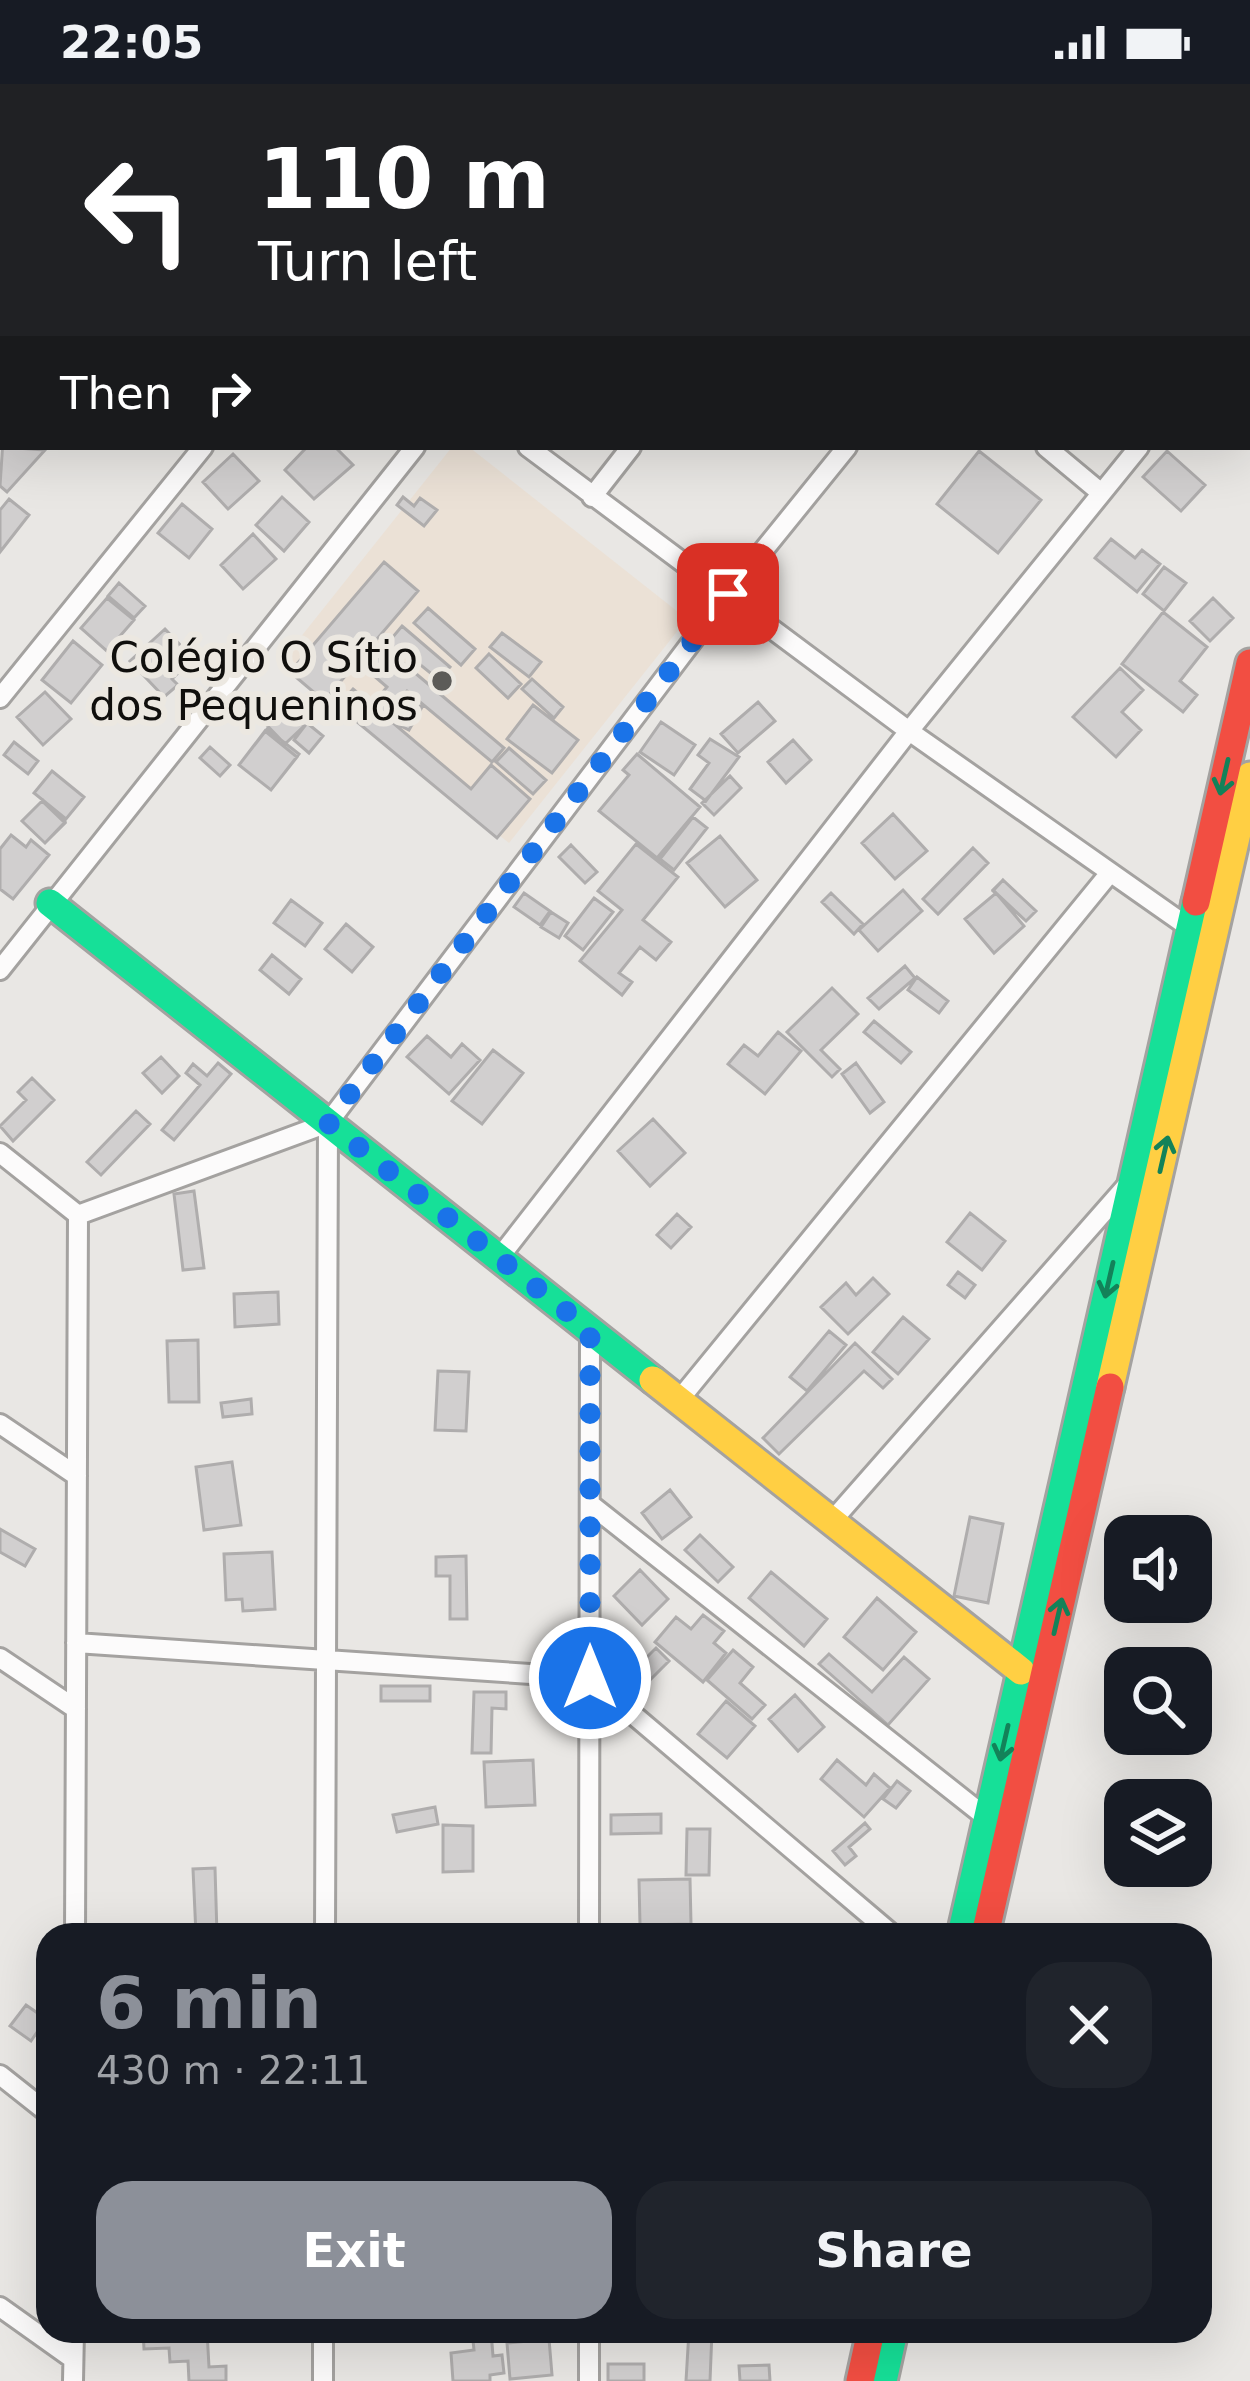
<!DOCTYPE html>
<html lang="en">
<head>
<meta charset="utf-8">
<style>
	:root { --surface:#171b24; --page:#20242c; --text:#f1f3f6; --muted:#9ea1a6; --accent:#8c9099 }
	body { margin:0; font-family:"DejaVu Sans",sans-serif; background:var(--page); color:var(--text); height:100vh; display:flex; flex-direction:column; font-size:45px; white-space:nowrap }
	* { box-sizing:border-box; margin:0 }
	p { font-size:39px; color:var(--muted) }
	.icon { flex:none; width:66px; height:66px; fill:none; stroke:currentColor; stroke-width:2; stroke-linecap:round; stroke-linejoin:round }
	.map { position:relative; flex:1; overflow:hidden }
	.sheet { position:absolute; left:36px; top:1839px; width:1176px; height:420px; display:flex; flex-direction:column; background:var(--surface); border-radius:36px; box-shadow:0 12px 48px #0002 }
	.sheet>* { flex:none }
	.guide { position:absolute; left:0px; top:0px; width:1251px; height:366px; box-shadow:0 12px 48px #0002; background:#202124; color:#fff; overflow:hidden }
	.controls { position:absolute; left:1104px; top:1431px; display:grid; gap:24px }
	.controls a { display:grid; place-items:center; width:108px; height:108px; border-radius:24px; background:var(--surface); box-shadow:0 12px 48px #0002; font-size:60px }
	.pin { position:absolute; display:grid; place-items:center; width:102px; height:102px; color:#fff; margin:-51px; border-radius:24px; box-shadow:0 6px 18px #0006 }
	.me { position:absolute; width:132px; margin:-66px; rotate:0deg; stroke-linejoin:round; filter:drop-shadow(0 0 9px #0008) }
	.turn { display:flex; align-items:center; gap:42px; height:252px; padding:0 60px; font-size:54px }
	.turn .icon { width:156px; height:156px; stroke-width:2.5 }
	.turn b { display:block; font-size:84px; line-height:102px }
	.then { display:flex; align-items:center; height:114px; padding:0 60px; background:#0003; gap:24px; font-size:45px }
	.round { display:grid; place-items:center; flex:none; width:126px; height:126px; border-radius:36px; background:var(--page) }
	.summary { display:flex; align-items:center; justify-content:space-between; height:204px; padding:0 60px }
	h1 { font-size:72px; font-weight:600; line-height:90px; color:var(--accent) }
	.primary-button { display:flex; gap:24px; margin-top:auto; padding:24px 60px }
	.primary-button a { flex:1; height:138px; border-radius:36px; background:var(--accent); color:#fff; font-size:48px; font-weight:600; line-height:138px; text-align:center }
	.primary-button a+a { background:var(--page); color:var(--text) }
	.status { display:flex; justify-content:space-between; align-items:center; height:84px; padding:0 60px; background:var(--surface); direction:ltr }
	.status svg { height:33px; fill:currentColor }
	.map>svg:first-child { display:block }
	.education { fill:#ebe1d6 }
	.building { fill:#d1cfcf; stroke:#afadad; stroke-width:3 }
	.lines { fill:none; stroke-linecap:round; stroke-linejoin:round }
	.street-casing { stroke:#a4a2a0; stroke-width:24 }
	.fast-casing { stroke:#a4a2a0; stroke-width:33 }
	.slow-casing { stroke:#a4a2a0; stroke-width:33 }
	.jam-casing { stroke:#a4a2a0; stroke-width:33 }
	.street { stroke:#fcfbfb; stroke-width:18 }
	.fast { stroke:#16e098; stroke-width:27 }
	.slow { stroke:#ffcf43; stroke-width:27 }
	.jam { stroke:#f24e42; stroke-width:27 }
	.oneway { stroke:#138259 }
	.route { stroke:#1a73e8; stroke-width:21; stroke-dasharray:0 37.8 }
	.poi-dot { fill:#5c5b58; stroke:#ece8e1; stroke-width:4.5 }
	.labels { text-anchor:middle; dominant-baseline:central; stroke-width:12; stroke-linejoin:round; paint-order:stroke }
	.poi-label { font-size:42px; fill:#100f0d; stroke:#ece8e1; text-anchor:end }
</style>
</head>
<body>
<div class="status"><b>22:05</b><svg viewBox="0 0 49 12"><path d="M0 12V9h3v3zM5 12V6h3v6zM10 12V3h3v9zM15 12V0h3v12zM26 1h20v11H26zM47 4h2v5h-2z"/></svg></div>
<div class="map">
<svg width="1250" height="2297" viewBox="0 0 1250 2297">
	<rect width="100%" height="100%" fill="#e9e7e4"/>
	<path class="education" d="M452,363H469L687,535L509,759L280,579Z"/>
	<path class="building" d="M3,356V363L45,366L7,408L0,402Z
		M3,356V363L45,366L7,408L0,402Z
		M307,363H335L353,381L314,415L285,386Z
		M307,363H335L353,381L314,415L285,386Z
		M979,367L1041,416L998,469L937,420Z
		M979,367L1041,416L998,469L937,420Z
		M1167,367L1205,401L1181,427L1143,393Z
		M1167,367L1205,401L1181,427L1143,393Z
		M233,370L259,397L228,425L203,398Z
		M233,370L259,397L228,425L203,398Z
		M282,413L309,438L284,467L256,441Z
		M282,413L309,438L284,467L256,441Z
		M403,413L414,422L420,414L437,426L424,442L397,421Z
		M403,413L414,422L420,414L437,426L424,442L397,421Z
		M9,415L29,431L0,468V426Z
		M9,415L29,431L0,468V426Z
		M182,420L212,445L189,474L158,449Z
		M182,420L212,445L189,474L158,449Z
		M253,450L276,475L243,505L221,481Z
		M253,450L276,475L243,505L221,481Z
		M1111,455L1135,474L1142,466L1160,480L1137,508L1095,474Z
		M1111,455L1135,474L1142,466L1160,480L1137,508L1095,474Z
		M384,478L418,507L324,617L290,588Z
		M384,478L418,507L324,617L290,588Z
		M1164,483L1186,499L1164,527L1143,510Z
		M1164,483L1186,499L1164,527L1143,510Z
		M119,499L145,522L134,534L108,512Z
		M119,499L145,522L134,534L108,512Z
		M107,514L134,536L107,567L81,544Z
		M107,514L134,536L107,567L81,544Z
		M1213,514L1233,534L1210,557L1190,537Z
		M1213,514L1233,534L1210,557L1190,537Z
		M428,524L475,565L461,581L414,539Z
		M428,524L475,565L461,581L414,539Z
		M1163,528L1207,563L1180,597L1197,611L1183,628L1122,580Z
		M1163,528L1207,563L1180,597L1197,611L1183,628L1122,580Z
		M402,542L450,583L439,596L401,565L395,572L504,664L492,678L407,607L386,631L373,620L387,603L366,585Z
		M402,542L450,583L439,596L401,565L395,572L504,664L492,678L407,607L386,631L373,620L387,603L366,585Z
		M165,545L182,563L174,570L185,582L172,595L178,601L164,613L130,577Z
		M165,545L182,563L174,570L185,582L172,595L178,601L164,613L130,577Z
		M502,549L541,578L529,593L490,563Z
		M502,549L541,578L529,593L490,563Z
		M73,557L102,581L71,619L42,596Z
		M73,557L102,581L71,619L42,596Z
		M489,570L521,600L508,614L476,584Z
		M489,570L521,600L508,614L476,584Z
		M1120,584L1143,606L1122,628L1141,646L1116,673L1073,633Z
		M1120,584L1143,606L1122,628L1141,646L1116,673L1073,633Z
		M532,595L563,623L554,634L522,605Z
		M532,595L563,623L554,634L522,605Z
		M353,605L471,705L491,681L530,715L497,754L338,622Z
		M353,605L471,705L491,681L530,715L497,754L338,622Z
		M45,608L71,635L43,661L17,633Z
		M45,608L71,635L43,661L17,633Z
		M275,612L304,642L285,660L256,630Z
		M275,612L304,642L285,660L256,630Z
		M405,614L422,623L409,646L393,638Z
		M405,614L422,623L409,646L393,638Z
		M758,618L775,637L738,669L721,650Z
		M758,618L775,637L738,669L721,650Z
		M533,621L578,656L552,689L507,655Z
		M533,621L578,656L552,689L507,655Z
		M661,638L695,661L674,691L640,668Z
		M661,638L695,661L674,691L640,668Z
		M307,639L323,652L309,669L294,656Z
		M307,639L323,652L309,669L294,656Z
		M267,645L299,670L271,706L239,681Z
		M265,647L297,673L271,706L239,681Z
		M710,655L739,673L706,717L690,705L709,679L698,671Z
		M710,655L739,673L706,717L690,705L709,679L698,671Z
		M793,656L811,676L786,699L768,678Z
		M793,656L811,676L786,699L768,678Z
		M14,658L38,677L28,690L4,671Z
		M14,658L38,677L28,690L4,671Z
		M210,663L230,681L220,692L200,674Z
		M210,663L230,681L220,692L200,674Z
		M509,664L546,696L533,710L496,678Z
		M509,664L546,696L533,710L496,678Z
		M637,670L700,723L657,774L599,727L629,691L623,686Z
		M637,670L700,723L657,774L599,727L629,691L623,686Z
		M52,687L84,713L66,735L34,709Z
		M52,687L84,713L66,735L34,709Z
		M730,692L741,704L714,731L702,719Z
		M730,692L741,704L714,731L702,719Z
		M43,716L65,738L45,759L22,737Z
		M42,717L65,739L45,759L22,737Z
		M893,730L927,767L895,795L862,759Z
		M893,730L927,767L895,795L862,759Z
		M693,733L707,744L674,786L660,775Z
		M693,733L707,744L674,786L660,775Z
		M11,751L26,763L31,756L49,771L13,815L0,805V765Z
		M11,751L26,763L31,756L49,771L13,815L0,805V765Z
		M720,752L757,796L725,823L687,779Z
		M720,752L757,796L725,823L687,779Z
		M636,760L678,793L643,836L671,858L656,876L640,863L619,889L632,898L622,911L580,877L622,826L598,807Z
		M636,760L678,793L643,836L671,858L656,876L640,863L619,889L632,898L622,911L580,877L622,826L598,807Z
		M571,761L597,788L585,799L559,773Z
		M571,761L597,788L585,799L559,773Z
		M973,764L988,779L938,830L923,815Z
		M973,764L988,779L938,830L923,815Z
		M1003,796L1036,827L1026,837L993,806Z
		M1003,796L1036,827L1026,837L993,807Z
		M903,806L922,827L878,867L859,846Z
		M903,806L922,827L878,867L859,846Z
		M524,809L550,827L540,841L514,823Z
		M524,809L550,827L540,841L514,823Z
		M831,809L863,840L854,850L822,818Z
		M831,809L863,840L854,850L822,818Z
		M996,809L1024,842L994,869L965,835Z
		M996,809L1024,842L994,869L965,835Z
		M594,814L613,828L583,866L565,852Z
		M594,814L613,828L583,866L565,852Z
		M291,816L322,839L305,862L274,839Z
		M291,816L322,839L305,862L274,839Z
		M551,828L568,839L559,854L541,843Z
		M551,828L568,839L559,854L541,843Z
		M346,840L373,863L352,888L325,865Z
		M346,840L373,863L352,888L325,865Z
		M272,871L301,895L289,910L260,886Z
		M272,871L301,895L289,910L260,886Z
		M905,882L915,894L879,925L868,914Z
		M905,882L915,894L879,925L868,914Z
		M917,893L948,917L939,929L908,906Z
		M917,893L948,917L939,929L908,906Z
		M832,904L858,930L821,966L840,985L832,993L787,948Z
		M832,904L858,930L821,966L840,985L832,993L787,948Z
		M874,937L911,968L901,979L864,948Z
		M874,937L911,968L901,979L864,948Z
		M778,948L801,967L765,1010L728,980L744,961L758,972Z
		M778,948L801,967L765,1010L728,980L744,961L758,972Z
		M427,952L451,973L462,960L480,976L449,1010L407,973Z
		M427,952L451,973L462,960L480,976L449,1010L407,973Z
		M493,966L523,989L482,1040L452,1017Z
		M493,966L523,989L482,1040L452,1017Z
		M161,973L179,992L162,1009L143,989Z
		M161,973L179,992L162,1009L143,989Z
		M218,979L231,990L174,1056L162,1046L200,1001L186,989L193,980L207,992Z
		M218,979L231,990L174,1056L162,1046L200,1001L186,989L193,980L207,992Z
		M856,979L884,1018L870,1029L842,990Z
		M856,979L884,1018L870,1029L842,990Z
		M32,994L54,1016L13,1057L0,1042L26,1016L18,1008Z
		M32,994L54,1016L13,1057L0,1042L26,1016L18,1008Z
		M136,1027L150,1040L101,1091L87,1078Z
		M136,1027L150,1040L101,1091L87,1078Z
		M653,1035L685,1069L650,1102L618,1067Z
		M653,1035L685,1069L650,1102L618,1067Z
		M194,1107L204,1184L183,1186L174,1110Z
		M194,1107L204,1184L183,1186L174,1110Z
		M970,1129L1005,1157L982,1186L947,1158Z
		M970,1129L1005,1157L982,1186L947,1158Z
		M677,1130L691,1143L671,1164L657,1151Z
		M677,1130L691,1143L671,1164L657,1151Z
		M958,1188L975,1201L965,1214L948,1201Z
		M958,1188L975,1201L965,1214L948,1201Z
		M873,1194L889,1210L848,1250L821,1223L846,1199L856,1211Z
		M873,1194L889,1210L848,1250L821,1223L846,1199L856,1211Z
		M278,1208L279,1240L235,1243L234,1210Z
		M278,1208L279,1240L235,1243L234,1210Z
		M903,1233L929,1255L898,1290L873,1268Z
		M903,1233L929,1255L898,1290L873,1268Z
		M829,1247L846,1261L807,1307L790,1293Z
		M829,1247L846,1261L807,1307L790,1293Z
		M198,1256L199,1318H169L167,1257Z
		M198,1256L199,1318H169L167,1257Z
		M855,1259L892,1295L883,1304L864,1287L779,1370L763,1354Z
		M855,1259L892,1295L883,1304L864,1287L779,1370L763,1354Z
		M438,1287L469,1288L466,1347L435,1346Z
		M438,1287L469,1288L466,1347L435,1346Z
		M251,1315L252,1330L223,1333L221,1319Z
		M251,1315L252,1330L223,1333L221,1319Z
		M232,1378L241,1441L204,1446L196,1383Z
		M232,1378L241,1441L204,1446L196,1383Z
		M670,1406L691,1433L662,1455L642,1429Z
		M670,1406L691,1433L662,1455L642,1429Z
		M970,1433L1003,1440L988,1519L954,1512Z
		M970,1433L1003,1440L988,1519L954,1512Z
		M0,1445L35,1465L25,1482L0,1468Z
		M0,1445L35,1465L25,1482L0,1468Z
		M700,1451L733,1483L718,1498L685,1466Z
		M700,1451L733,1483L718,1498L685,1466Z
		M272,1468L275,1525L243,1527L242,1515L226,1516L224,1470Z
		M272,1468L275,1525L243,1527L242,1515L226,1516L224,1470Z
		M466,1472L467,1535H450V1492H436V1473Z
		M466,1472L467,1535H450V1492H436V1473Z
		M640,1486L668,1515L642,1541L614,1512Z
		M640,1486L668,1515L642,1541L614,1512Z
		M771,1488L827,1535L804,1562L749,1514Z
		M771,1488L827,1535L804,1562L749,1514Z
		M877,1514L916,1548L883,1586L844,1553Z
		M877,1514L916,1548L883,1586L844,1553Z
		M703,1531L724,1547L714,1559L726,1569L703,1598L655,1558L676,1533L691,1545Z
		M703,1531L724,1547L714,1559L726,1569L703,1598L655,1558L676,1533L691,1545Z
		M656,1564L669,1577L638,1608L625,1595Z
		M656,1564L669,1577L638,1608L625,1595Z
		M733,1566L753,1583L740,1599L765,1621L752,1635L707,1596Z
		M733,1566L753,1583L740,1599L765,1621L752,1635L707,1596Z
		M829,1570L872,1608L904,1573L929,1595L888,1641L819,1580Z
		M829,1570L872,1608L904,1573L929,1595L888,1641L819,1580Z
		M381,1602H430V1617H381Z
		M381,1602H430V1617H381Z
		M474,1608H506V1625L492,1624L491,1669H472Z
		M474,1608H506V1625L492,1624L491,1669H472Z
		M795,1611L824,1643L798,1667L769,1635Z
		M795,1611L824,1643L798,1667L769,1635Z
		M726,1617L755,1642L727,1674L698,1650Z
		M726,1617L755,1642L727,1674L698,1650Z
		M533,1676L535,1721L486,1723L484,1678Z
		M533,1676L535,1721L486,1723L484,1678Z
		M837,1676L866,1701L874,1690L890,1704L864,1733L821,1695Z
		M837,1676L866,1701L874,1690L890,1704L864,1733L821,1695Z
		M897,1697L910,1707L896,1724L883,1715Z
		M897,1697L910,1707L896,1724L883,1715Z
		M435,1723L438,1740L397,1748L393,1731Z
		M435,1723L438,1740L397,1748L393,1731Z
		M661,1730V1749L611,1750V1731Z
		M661,1730V1749L611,1750V1731Z
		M865,1739L870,1745L849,1763L856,1772L845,1781L833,1767Z
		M865,1739L870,1745L849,1763L856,1772L845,1781L833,1767Z
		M443,1741L473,1742V1787L443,1788Z
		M443,1741L473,1742V1787L443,1788Z
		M687,1745H710L709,1791H686Z
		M687,1745H710L709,1791H686Z
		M215,1784L217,1851H196L193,1785Z
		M215,1784L217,1851H196L193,1785Z
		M690,1795L691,1840L640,1841L639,1796Z
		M690,1795L691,1840L640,1841L639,1796Z
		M26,1921L46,1935L31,1957L10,1942Z
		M26,1921L46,1935L31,1957L10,1942Z
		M143,2247H207L209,2283L226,2282V2297H189L188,2277L170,2278L169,2264L144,2265Z
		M143,2247H207L209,2283L226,2282V2297H189L188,2277L170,2278L169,2264L144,2265Z
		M472,2247H491L493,2272L502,2271L504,2289L490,2291V2297H453L451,2269L474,2266Z
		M472,2247H491L493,2272L502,2271L504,2289L490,2291V2297H453L451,2269L474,2266Z
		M689,2247H712L710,2297H686Z
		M689,2247H712L710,2297H686Z
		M549,2255L552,2291L510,2295L507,2259Z
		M549,2255L552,2291L510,2295L507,2259Z
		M608,2280H644V2297H608Z
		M608,2280H644V2297H608Z
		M769,2281L770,2297H740L739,2282Z
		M769,2281L770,2297H740L739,2282Z"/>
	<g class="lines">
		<defs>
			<path id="street" d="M36,0L40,3
				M930,0L935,3
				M216,3L222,0
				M496,3L498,0
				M694,3L696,0
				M1122,3L1124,0
				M0,87L3,85
				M1248,191L1250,192
				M1248,235L1250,232
				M0,247L3,244
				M528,363L909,647L1194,847
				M1046,363L1100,408
				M592,413L631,363
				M0,614L203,363
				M0,886L415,363
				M0,1069L78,1131
				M78,1131L328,1039L728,510L847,363
				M499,1174L909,647L1139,363
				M679,1316L1109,790
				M0,1340L77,1392
				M590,1420L987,1734
				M832,1437L1130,1098
				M76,1559L590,1594L893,1851
				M0,1574L76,1625
				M75,1851L78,1131
				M325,1851L328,1039
				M589,1851L590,1246
				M0,1991L48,2029
				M0,2223L73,2275
				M73,2297L74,2247
				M323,2297V2247
				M589,2297V2247"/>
			<path id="fast" d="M50,819L653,1296
				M961,1851L1196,818
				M883,2297L894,2247"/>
			<path id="slow" d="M653,1296L1021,1587
				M1110,1303L1250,692"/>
			<path id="jam" d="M1196,818L1250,579
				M985,1851L1110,1303
				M860,2297L871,2247"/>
		</defs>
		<use href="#street" class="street-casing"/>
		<use href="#fast" class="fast-casing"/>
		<use href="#slow" class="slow-casing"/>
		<use href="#jam" class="jam-casing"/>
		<use href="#street" class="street"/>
		<use href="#fast" class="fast"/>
		<use href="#slow" class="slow"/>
		<use href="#jam" class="jam"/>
	</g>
	<defs><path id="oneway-shaft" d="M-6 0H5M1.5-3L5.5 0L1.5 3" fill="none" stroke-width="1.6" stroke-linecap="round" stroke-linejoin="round" transform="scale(3)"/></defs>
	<g class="oneway">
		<use href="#oneway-shaft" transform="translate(1224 693) rotate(103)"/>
		<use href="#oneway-shaft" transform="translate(1164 1070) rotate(-77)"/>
		<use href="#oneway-shaft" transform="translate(1109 1196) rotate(103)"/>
		<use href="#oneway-shaft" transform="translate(1058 1532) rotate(-77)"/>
		<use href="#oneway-shaft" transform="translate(1004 1659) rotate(103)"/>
	</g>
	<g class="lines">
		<path class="route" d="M590,1594V1246L328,1039L728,510"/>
	</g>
	<circle class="poi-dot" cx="442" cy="597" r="12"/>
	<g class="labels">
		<g class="poi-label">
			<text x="418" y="573">Colégio O Sítio<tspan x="418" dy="48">dos Pequeninos</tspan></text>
		</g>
	</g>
</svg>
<div class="controls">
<a><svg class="icon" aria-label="sound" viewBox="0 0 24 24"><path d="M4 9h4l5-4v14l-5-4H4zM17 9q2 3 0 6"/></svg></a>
<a><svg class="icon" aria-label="search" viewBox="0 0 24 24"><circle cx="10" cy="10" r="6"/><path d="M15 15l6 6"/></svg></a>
<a><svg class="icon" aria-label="layers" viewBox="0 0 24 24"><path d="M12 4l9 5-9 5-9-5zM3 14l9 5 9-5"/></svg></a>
</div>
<div class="pin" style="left:728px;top:510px;background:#d93025"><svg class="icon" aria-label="arrive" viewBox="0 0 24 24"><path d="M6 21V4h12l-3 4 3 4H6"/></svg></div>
<svg class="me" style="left:590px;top:1594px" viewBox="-20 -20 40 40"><circle r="17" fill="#1a73e8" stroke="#fff" stroke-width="3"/><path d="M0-11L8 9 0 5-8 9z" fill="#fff"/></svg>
<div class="guide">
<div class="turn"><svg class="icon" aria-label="left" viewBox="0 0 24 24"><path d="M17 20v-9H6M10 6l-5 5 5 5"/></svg><div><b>110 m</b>Turn left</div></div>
<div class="then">Then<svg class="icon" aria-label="right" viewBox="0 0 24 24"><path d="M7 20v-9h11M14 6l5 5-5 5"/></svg></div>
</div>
<section class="sheet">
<div class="summary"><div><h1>6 min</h1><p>430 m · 22:11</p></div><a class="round"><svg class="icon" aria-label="close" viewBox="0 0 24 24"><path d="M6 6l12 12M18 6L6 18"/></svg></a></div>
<div class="primary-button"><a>Exit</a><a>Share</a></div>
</section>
</div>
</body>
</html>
